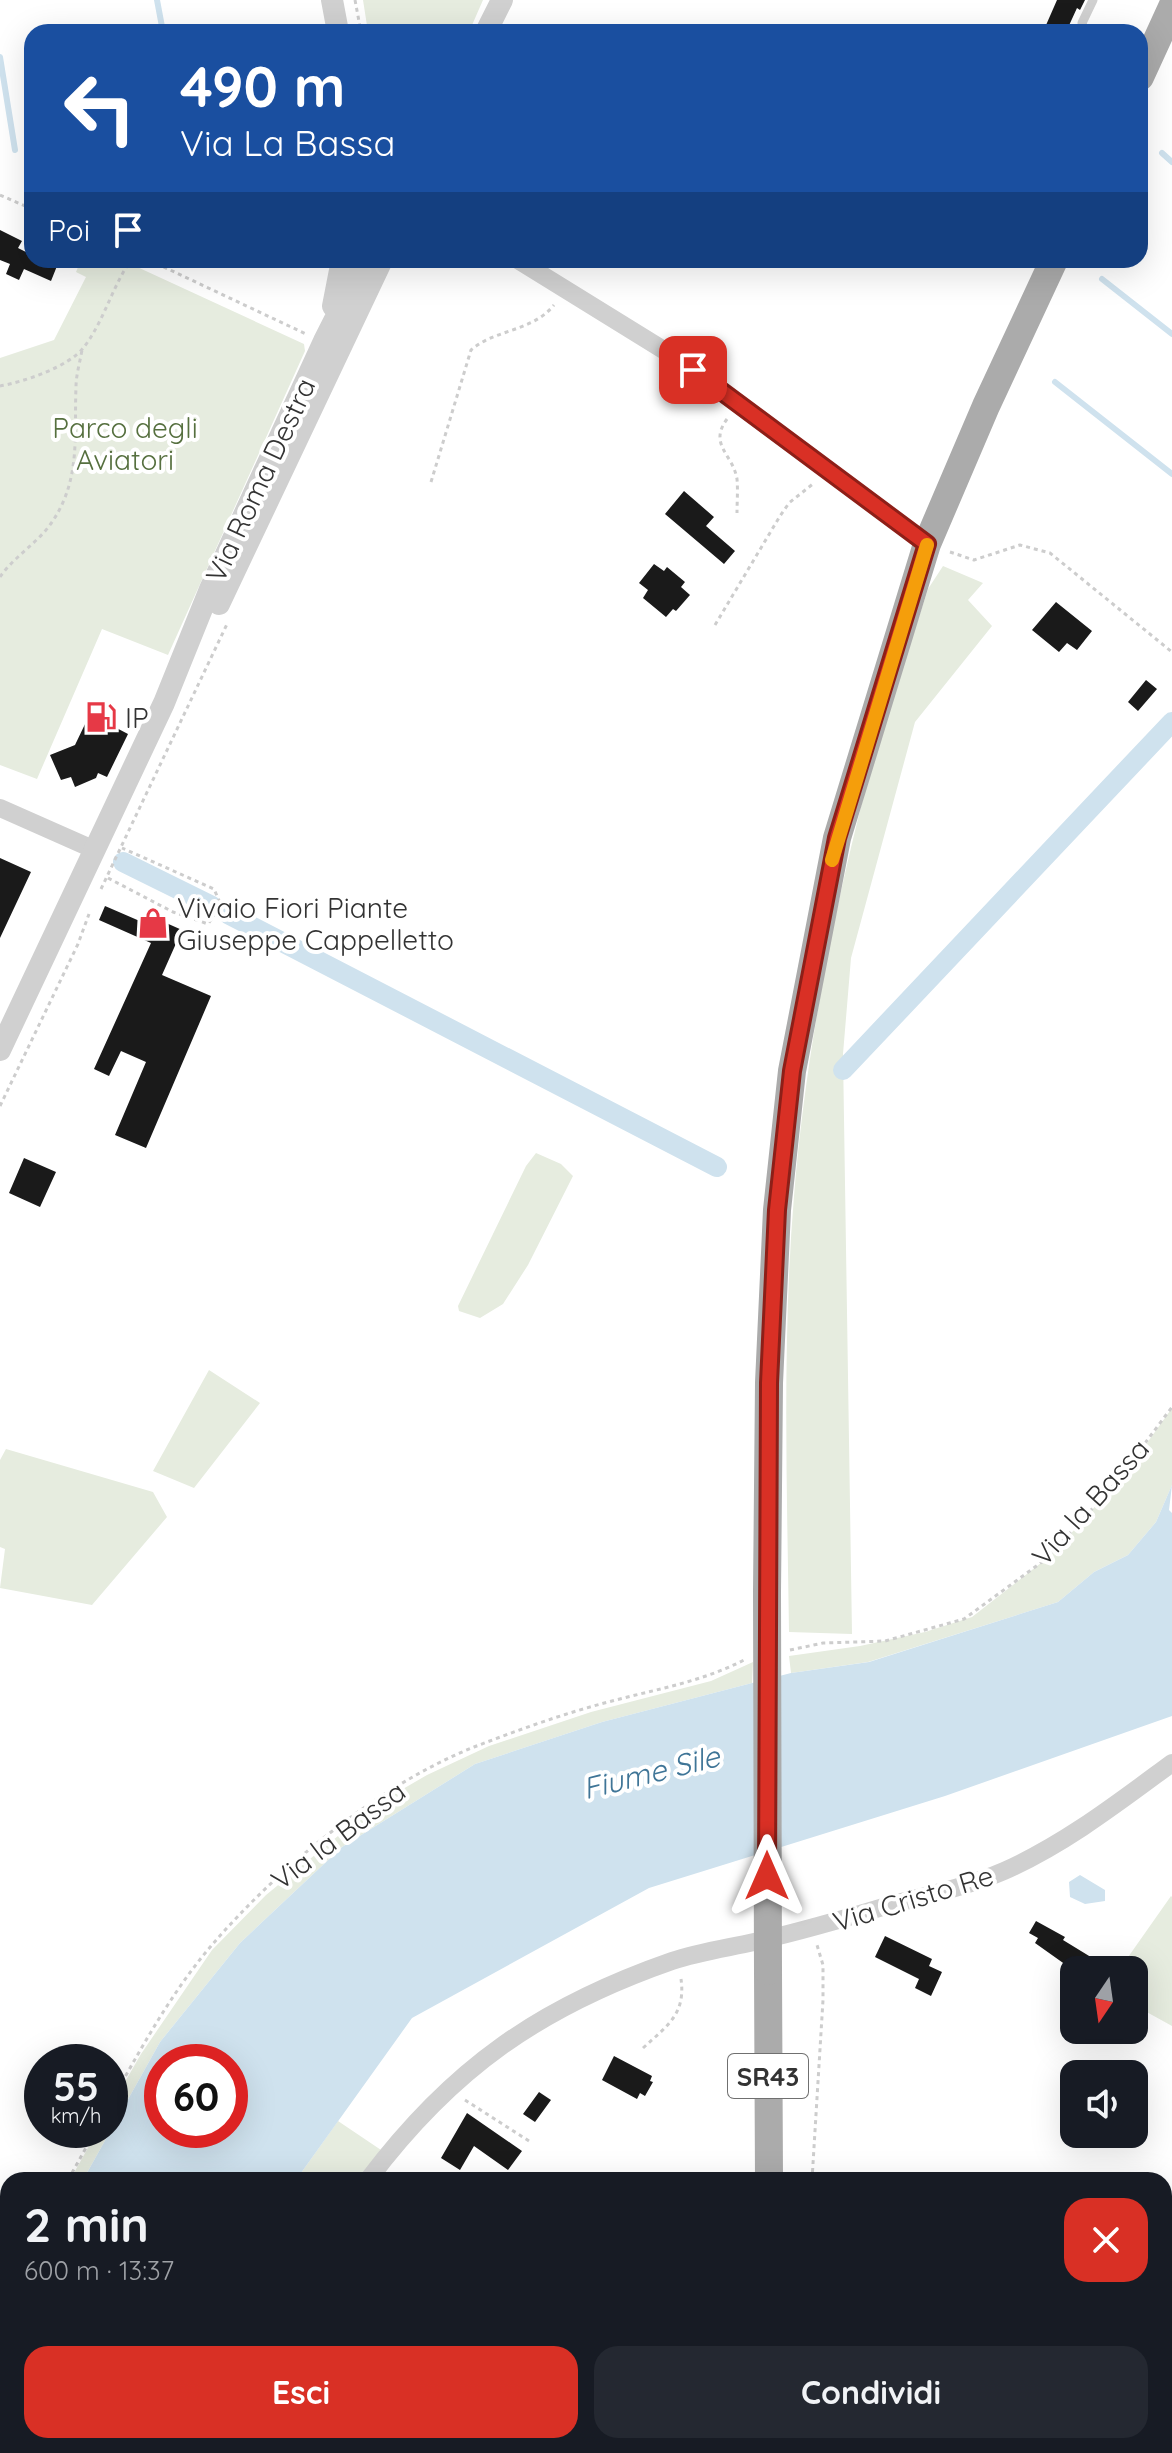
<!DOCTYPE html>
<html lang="it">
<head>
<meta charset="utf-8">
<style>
	:root { --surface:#171b24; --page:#242831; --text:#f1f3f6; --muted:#9ea1a6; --accent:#d93025 }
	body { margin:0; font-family:Quicksand,sans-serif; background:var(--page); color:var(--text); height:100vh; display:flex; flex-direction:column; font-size:30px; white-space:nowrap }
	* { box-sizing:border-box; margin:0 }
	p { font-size:26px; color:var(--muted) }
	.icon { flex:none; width:44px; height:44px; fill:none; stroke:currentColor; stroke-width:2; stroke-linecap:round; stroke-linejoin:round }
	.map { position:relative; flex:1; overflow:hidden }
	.details { position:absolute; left:0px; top:2172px; width:1172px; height:282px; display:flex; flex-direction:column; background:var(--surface); border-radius:24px 24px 0 0; box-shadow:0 8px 32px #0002 }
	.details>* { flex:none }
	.guide { position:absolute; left:24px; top:24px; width:1124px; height:244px; border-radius:24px; box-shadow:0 8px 32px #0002; background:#1a4fa0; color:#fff; overflow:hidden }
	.needle { width:52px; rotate:193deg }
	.controls { position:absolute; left:1060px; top:1956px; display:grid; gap:16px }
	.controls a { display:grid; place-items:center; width:88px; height:88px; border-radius:16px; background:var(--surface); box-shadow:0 8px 32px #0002; font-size:40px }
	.speed { position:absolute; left:24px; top:2044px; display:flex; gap:16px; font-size:40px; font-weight:700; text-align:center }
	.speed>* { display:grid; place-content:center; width:104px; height:104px; border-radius:50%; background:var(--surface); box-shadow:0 8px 32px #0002; line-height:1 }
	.speed small { font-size:20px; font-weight:400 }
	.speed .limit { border:12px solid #d22; background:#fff; color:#111 }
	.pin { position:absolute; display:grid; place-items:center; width:68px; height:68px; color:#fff; margin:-34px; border-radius:16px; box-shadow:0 4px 12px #0006 }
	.me { position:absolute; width:88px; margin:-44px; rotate:0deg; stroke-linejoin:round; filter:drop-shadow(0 0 6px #0008) }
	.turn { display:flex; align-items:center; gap:28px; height:168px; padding:0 24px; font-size:36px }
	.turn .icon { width:104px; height:104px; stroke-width:2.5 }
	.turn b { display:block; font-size:56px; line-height:68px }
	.then { display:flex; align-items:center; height:76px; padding:0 24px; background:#0003; gap:16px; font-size:30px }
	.round { display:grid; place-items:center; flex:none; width:84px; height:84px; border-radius:24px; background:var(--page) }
	.headline { display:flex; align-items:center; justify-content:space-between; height:136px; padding:0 24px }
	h1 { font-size:48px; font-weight:700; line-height:60px }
	.cta { display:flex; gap:16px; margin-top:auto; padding:16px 24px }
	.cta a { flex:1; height:92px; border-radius:24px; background:var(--accent); color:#fff; font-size:32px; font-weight:700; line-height:92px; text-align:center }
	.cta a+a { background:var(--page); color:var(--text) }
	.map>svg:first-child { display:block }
	.green { fill:#e6ecdf }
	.water { fill:#cfe2ee; fill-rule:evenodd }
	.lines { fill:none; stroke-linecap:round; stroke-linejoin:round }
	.stream { stroke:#cfe2ee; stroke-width:6 }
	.canal { stroke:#cfe2ee; stroke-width:20 }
	.building { fill:#1a1a1a }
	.path { stroke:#cdcdcd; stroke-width:3; stroke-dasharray:4 4; stroke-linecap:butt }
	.service { stroke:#d0d0d0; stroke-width:9 }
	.minor { stroke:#d0d0d0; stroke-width:18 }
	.tertiary { stroke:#d0d0d0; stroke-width:22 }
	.primary { stroke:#ababab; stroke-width:28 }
	.primary-bridge { stroke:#ababab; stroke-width:28 }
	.route-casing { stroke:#8d1f18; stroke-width:20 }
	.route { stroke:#d93025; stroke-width:14 }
	.slow { stroke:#f59e0b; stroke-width:14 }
	.labels { text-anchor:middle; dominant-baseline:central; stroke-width:8; stroke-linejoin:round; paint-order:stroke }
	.shield { fill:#fff; stroke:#707070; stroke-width:2 }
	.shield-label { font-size:26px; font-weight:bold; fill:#333 }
	.park-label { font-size:28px; fill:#56703f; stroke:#fff }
	.street-label { font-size:28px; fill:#333; stroke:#fff }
	.poi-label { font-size:28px; fill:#333; stroke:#fff; text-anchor:start }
	.water-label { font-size:30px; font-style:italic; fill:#3f7597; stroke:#fff }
</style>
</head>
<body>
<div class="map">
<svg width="1172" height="2453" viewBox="0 0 1172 2453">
	<rect width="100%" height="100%" fill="#fff"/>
	<path class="green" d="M363,0H483L469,32H368Z
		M81,260H122L304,344L305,351L168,655L102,629L37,779L0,765V358L54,340L86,277L76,272Z
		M943,566L983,583L968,600L992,626L915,722L851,958L843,1054L852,1634L789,1632C787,1487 782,1341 794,1196C805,1061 831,923 865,791C882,723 907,656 928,589Z
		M536,1153L561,1164L573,1176L528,1265L503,1304L480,1318L459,1311L458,1306L526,1166Z
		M209,1370L260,1403L194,1488L153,1471Z
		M1172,1408V1485L1156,1522L1128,1555L1094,1572L1058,1602L868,1662L791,1673L789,1656L860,1646L925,1632L972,1617L1046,1559L1082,1522L1142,1450Z
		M6,1449L153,1492L167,1517L92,1605L0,1588L5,1549L0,1547V1460Z
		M753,1662L752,1683L602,1722L475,1764L342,1847L240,1943L160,2042L83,2180H70L98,2130H110V2108L141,2054L212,1950L266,1895L377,1804L427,1775L489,1746L591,1712L711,1681Z
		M1171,1896L1172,1897V2026L1134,2005V1970H1119Z
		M338,2121L387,2154L368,2180H296Z"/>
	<path class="water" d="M1172,1485L1169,1510L1172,1513V1716L945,1796L649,1888L412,2018L296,2180H83L160,2042L240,1943L342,1847L475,1764L602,1722L752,1683L791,1673L869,1662L1058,1602L1094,1572L1128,1555L1156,1522ZM162,2062H230V2130H162Z
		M1080,1875L1105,1890V1901L1085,1904L1070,1897L1069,1882Z
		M8,2342V2446H169L167,2453H0V2363Z"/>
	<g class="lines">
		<path class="stream" d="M157,0L163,32
			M0,57L15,150
			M1162,153L1172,162
			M1102,279L1172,334
			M1055,382L1172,474"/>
		<path class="canal" d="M123,862L212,906
			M228,914L717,1167
			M843,1070L1172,722"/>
	</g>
	<path class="building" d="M1057,0H1085L1080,10L1077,8L1066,32H1043Z
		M0,230L22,241L18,248L32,255V260H44L57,266L51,281L24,269L19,280L6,274L10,264L0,260Z
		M684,491L714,517L706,526L735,551L724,564L665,514Z
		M654,564L664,571L667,567L685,582L681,587L690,595L676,611L673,609L666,617L643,598L648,590L639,583Z
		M1056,602L1092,631L1077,650L1067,643L1059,652L1032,630Z
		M1146,680L1157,689L1138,711L1128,702Z
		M86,722L103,730L107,723L128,734L107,777L98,773L96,778L75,787L71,777L61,780L50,755L75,745Z
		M0,858L31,872L0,938Z
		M105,906L142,922L146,914L182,930L162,975L211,996L146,1148L115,1135L146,1062L121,1051L109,1076L94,1069L151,943L99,920Z
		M24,1158L56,1172L40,1207L9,1193Z
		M1036,1921L1065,1937L1063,1940L1112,1970H1074L1066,1965L1035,1943L1038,1938L1029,1933Z
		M885,1936L932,1959L929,1966L942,1972L931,1996L915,1988L919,1979L875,1957Z
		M614,2056L652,2076L650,2081L653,2082L645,2096L640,2093L637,2099L602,2080Z
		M539,2092L551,2100L535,2122L523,2114Z
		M467,2113L522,2151L508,2170L474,2146L460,2170L441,2158Z"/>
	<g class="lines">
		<path class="path" d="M355,0L361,32
			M0,195L32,209
			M149,260L306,334
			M0,386C23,382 69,367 84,347C104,321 112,287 131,260
			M727,419C708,445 733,454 737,479C738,490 737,502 737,513
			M431,482L471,350C495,329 532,332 554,305
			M950,552L974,560L1020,545L1050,553L1172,652
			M0,577C15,555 40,542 54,519C81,477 74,433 76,387C76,375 80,362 82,350
			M715,625L780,516L789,503L814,483
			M108,878L173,912L208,924L221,905L214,889L122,848
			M101,889L228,622
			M0,1106L78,944L89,914
			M790,1650L823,1643L885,1641L964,1619L1046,1559L1113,1486L1172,1407
			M643,2048C667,2026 686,2014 681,1979
			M465,2100L529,2141
			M110,2104C140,2050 171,1993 211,1946C278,1868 377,1786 474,1747C518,1730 565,1713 612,1701C657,1689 701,1682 744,1660
			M68,2180L96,2130
			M812,2180L823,2000V1965L817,1945
			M0,2323L8,2304
			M805,2453L806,2446"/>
		<path class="service" d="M1085,32L1082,23L1093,0"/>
		<path class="minor" d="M518,260L670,354L927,544
			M0,808L95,850
			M368,2180C452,2068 540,2007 672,1961C698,1952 727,1948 754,1942C798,1932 840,1920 883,1907C923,1896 967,1887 1004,1871C1065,1844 1119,1802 1172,1763
			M215,2453L217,2446"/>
		<path class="tertiary" d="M332,0L338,32
			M486,32L502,0
			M333,306L342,260
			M219,604L382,260
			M0,1050L164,703L210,589L324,341L365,260"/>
		<path class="primary" d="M1140,77L1172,7
			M767,1592L769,1383L777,1210L792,1071L837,838L927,544L986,406L1054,260
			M768,1971L769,2180
			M770,2446V2453"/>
		<path class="primary-bridge" d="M767,1592L768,1971"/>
	</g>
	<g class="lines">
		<defs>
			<path id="route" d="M693,370L927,544L837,838L792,1071L777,1210L769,1383L767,1876"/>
		</defs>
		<use href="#route" class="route-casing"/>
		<use href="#route" class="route"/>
		<path class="slow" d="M832,860L927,545"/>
	</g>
	<defs>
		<symbol id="fuel-bare" viewBox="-9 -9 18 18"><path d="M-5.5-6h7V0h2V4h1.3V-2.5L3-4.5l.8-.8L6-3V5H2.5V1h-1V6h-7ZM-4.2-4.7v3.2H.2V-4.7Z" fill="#e63946" stroke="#fff" stroke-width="2.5" paint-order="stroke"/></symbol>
		<symbol id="shop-bare" viewBox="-9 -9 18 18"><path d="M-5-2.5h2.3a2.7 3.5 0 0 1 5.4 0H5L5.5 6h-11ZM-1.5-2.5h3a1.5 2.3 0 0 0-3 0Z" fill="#e63946" stroke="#fff" stroke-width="2.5" paint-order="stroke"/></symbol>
	</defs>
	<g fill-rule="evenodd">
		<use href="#fuel-bare" x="79" y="695" width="44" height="44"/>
		<use href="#shop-bare" x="131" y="901" width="44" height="44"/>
	</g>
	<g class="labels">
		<rect class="shield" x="728" y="2054" width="80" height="44" rx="6"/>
		<g class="shield-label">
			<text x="768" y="2076">SR43</text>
		</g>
		<g class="park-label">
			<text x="125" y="427">Parco degli<tspan x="125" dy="32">Aviatori</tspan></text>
		</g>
		<g class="street-label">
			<text transform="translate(260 480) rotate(-65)">Via Roma Destra</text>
			<text transform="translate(1090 1502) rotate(-48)">Via la Bassa</text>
			<text transform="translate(338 1835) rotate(-37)">Via la Bassa</text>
			<text transform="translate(913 1898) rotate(-17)">Via Cristo Re</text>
		</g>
		<g class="poi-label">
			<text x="125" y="717">IP</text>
			<text x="177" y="907">Vivaio Fiori Piante<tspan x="177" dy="32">Giuseppe Cappelletto</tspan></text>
		</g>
		<g class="water-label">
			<text transform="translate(651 1772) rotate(-14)">Fiume Sile</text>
		</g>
	</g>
</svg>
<div class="controls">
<a><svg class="needle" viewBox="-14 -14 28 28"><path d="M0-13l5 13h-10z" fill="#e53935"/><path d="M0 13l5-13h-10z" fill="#9ea1a6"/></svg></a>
<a><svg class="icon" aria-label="sound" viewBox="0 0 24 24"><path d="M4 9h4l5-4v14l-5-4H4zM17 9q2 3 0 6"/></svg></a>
</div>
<div class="speed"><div>55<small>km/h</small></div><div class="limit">60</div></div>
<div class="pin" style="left:693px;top:370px;background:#d93025"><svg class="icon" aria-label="arrive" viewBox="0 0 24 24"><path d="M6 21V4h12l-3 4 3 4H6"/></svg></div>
<svg class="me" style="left:767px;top:1876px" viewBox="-20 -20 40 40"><path d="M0-17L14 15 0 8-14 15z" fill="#d93025" stroke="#fff" stroke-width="4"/></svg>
<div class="guide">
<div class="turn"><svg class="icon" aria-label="left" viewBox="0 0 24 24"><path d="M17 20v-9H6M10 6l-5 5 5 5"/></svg><div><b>490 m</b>Via La Bassa</div></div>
<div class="then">Poi<svg class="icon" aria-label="arrive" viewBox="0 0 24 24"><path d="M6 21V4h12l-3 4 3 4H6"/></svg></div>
</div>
<section class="details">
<div class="headline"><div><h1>2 min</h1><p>600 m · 13:37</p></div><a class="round" style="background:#d93025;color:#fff"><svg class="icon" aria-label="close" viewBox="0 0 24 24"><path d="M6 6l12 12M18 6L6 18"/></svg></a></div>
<div class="cta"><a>Esci</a><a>Condividi</a></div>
</section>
</div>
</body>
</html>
